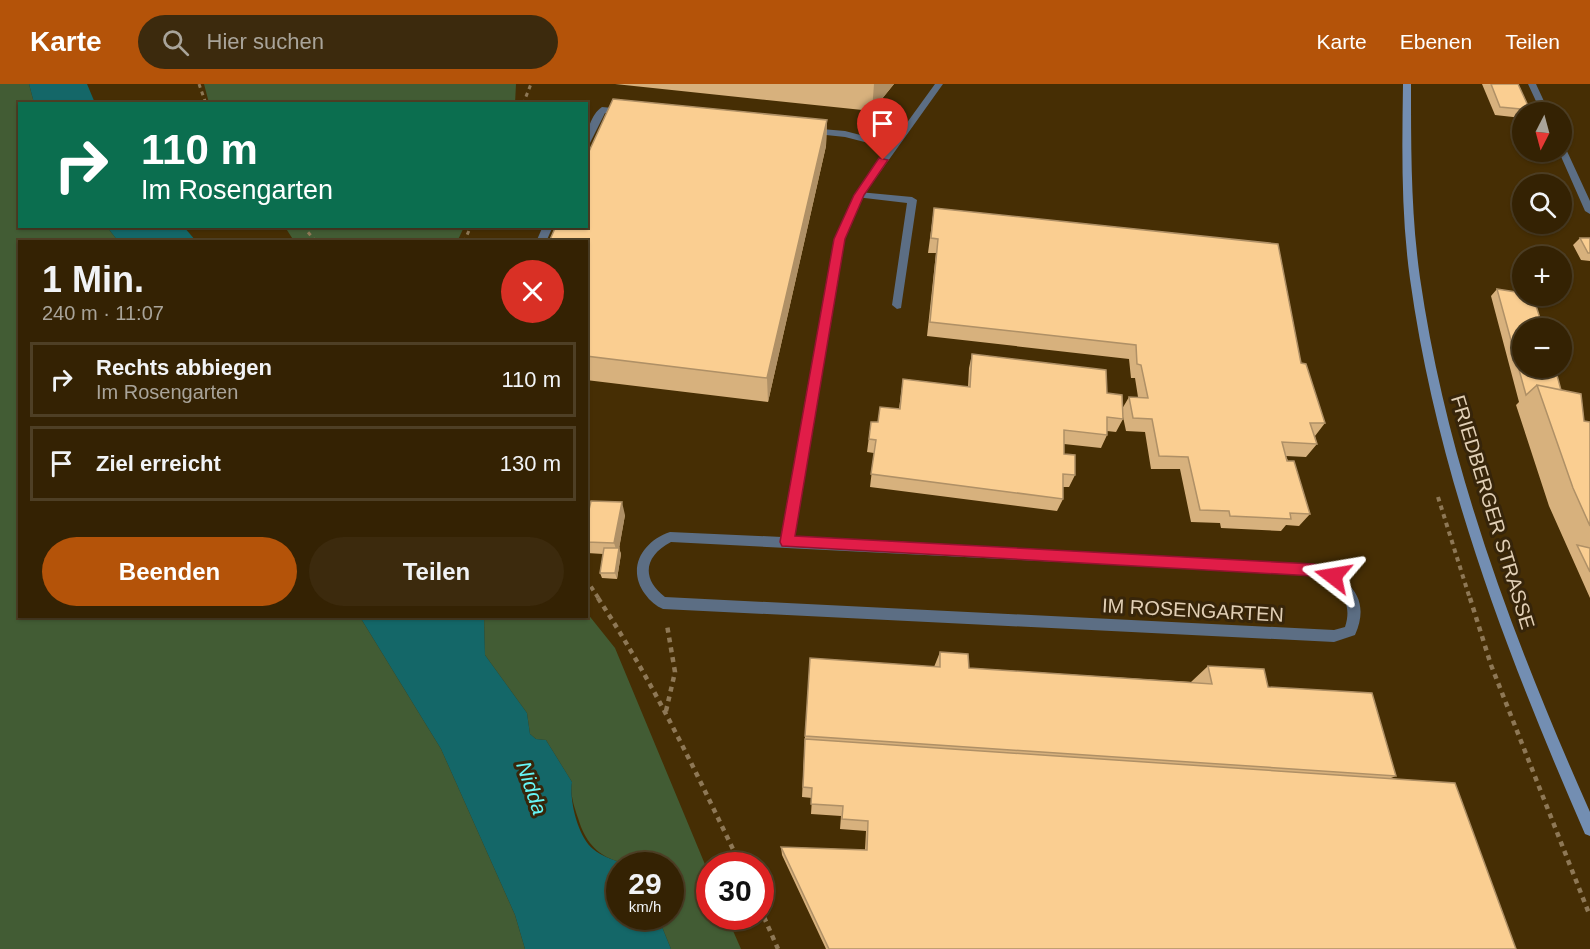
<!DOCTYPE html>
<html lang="de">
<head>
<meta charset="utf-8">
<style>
	:root { --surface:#342203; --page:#3c2a0d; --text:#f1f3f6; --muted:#a9a49a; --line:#4e3f25; --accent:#b45309 }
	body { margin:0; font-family:Helvetica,sans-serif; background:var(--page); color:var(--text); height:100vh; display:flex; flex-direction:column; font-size:22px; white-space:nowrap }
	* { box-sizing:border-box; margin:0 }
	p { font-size:20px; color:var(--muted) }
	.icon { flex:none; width:33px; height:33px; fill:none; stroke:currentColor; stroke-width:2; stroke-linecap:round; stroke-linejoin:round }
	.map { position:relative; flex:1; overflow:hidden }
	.drawer { position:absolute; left:18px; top:156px; width:570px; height:378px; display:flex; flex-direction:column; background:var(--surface); border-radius:0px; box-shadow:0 2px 4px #0004,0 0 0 2px var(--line) }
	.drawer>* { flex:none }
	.hud { position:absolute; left:18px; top:18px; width:570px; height:126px; border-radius:0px; box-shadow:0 2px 4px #0004,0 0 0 2px var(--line); background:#0b6e4f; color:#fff; overflow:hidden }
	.needle { width:39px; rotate:186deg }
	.fabs { position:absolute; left:1512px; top:18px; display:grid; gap:12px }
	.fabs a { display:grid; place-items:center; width:60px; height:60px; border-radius:50%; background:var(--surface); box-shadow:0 2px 4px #0004,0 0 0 2px var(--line); font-size:30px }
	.speed { position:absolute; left:606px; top:768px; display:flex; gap:12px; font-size:30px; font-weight:700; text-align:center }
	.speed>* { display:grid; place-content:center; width:78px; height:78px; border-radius:50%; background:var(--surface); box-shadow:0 2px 4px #0004,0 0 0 2px var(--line); line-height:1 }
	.speed small { font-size:15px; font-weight:400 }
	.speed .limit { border:9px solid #d22; background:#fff; color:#111 }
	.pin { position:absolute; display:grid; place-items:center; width:51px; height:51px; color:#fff; margin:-62px -26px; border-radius:50% 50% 50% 0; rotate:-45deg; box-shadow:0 0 6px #0007 }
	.pin .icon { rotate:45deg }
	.me { position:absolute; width:66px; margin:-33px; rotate:284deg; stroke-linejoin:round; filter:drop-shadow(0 0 4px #0008) }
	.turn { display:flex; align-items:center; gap:21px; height:126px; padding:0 24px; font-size:27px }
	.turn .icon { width:78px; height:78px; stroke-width:2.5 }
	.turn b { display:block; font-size:42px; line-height:51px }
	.round { display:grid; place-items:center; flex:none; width:63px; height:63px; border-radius:32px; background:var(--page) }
	.headline { display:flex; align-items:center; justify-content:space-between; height:102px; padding:0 24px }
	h1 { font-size:36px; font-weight:600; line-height:45px }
	.button { display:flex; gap:12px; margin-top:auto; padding:12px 24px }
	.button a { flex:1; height:69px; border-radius:36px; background:var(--accent); color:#fff; font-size:24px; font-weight:600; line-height:69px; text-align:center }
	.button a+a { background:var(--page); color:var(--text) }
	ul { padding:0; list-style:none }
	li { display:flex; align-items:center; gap:18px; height:75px; margin:0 12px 9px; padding:0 12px; border:3px solid var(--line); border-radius:0px }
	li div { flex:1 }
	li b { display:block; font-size:22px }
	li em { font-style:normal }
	header { display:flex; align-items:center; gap:36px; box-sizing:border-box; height:84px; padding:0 30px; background:var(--accent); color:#fff }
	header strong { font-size:28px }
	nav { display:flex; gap:33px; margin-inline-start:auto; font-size:21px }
	.search { width:420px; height:54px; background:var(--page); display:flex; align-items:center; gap:15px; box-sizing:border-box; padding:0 21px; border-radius:33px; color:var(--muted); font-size:22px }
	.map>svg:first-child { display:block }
	.green { fill:#425c34 }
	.water { fill:#146768 }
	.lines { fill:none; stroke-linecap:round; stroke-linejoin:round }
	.path-far2 { stroke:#8e7856; stroke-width:3; stroke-dasharray:4 4; stroke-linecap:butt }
	.path-far1 { stroke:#8e7856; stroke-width:4; stroke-dasharray:4.5 4.5; stroke-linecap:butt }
	.path { stroke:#8e7856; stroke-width:4.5; stroke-dasharray:5 5; stroke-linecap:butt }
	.lane { fill:#5c6e84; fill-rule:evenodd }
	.street { fill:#5c6e84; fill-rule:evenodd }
	.secondary { fill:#738eb2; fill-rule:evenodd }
	.wall { fill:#d7b17d }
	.shaded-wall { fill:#af9066 }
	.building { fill:#face91; stroke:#af9066; stroke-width:1.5 }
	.route { fill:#e11d48; stroke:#92132f; stroke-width:1.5 }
	.labels { text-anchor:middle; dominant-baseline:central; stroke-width:6; stroke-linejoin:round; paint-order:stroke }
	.street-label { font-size:20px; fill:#e1cfb5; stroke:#37250a }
	.water-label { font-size:21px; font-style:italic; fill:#66f6f6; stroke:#37250a }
</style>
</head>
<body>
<header>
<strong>Karte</strong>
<div class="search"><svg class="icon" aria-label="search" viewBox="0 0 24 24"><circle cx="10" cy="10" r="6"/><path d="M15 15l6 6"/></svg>Hier suchen</div>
<nav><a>Karte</a><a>Ebenen</a><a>Teilen</a></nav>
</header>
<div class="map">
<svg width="1590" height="865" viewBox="0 0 1590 865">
	<rect width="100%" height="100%" fill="#462e04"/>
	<path class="green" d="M0,0H29L34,19L20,20V142L107,143L118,157L20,158V532L360,533L441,665L515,831L525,865H0Z
		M204,0H516L515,20L209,19Z
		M285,143H464L457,158L294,157Z
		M587,529L615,564L709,790L710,832L727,833L741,865H671L658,833L670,832V782C627,781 592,782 578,734C574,722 570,711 572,698L546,656L536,655L530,650L527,629L485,571L484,533L586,532Z"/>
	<path class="water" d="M29,0H87L95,19H34Z
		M107,143H184L196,157H118Z
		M360,533H484L485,571L527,629L530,650L536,655L546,656L572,698C569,716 578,753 593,765C602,773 617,777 628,781L620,782V832L658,833L671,865H525L515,831L441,665Z"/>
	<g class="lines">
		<path class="path-far2" d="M199,0L206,20
			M523,20L531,0
			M303,142L316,158
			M464,158L471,142"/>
		<path class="path-far1" d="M1438,413L1470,515
			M586,495L599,515"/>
		<path class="path" d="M598,514C654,599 697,690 741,782
			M1470,514L1491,581L1590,832
			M666,627L675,588L667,541
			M760,824L778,865"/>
		<path class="lane" d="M1528,0H1536L1549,28H1541Z
			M602,23L623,25L627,28L623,31L605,29L590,59L586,62C586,49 591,30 602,23Z
			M810,44L845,47L895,60L896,62L892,65L845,53L807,49V45Z
			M1562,62L1566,65L1590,117V130L1585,127L1559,68H1562Z
			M859,108L912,113L917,116L901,224L897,225L892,221L907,119L856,113V109Z
			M543,142H553L546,158H536Z"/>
		<path class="street" d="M935,0H943L863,112L844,155L794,454L1314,481C1348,493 1372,513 1355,551L1334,558L663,525C656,522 650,517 645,510C626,484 643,457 670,448L782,453L834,155L856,109ZM671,458L1314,491C1337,501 1354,516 1345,543L1334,546L665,513C641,495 644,472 671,458Z"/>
		<path class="secondary" d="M1403,0H1411C1411,65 1411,130 1420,194C1447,381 1514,557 1590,728V752L1585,750C1507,571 1437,389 1410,195C1401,130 1402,65 1403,0Z"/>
	</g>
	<path class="wall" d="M615,0H894L872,27Z
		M1482,0H1518L1530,26L1528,28H1522V34L1495,31Z
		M827,36L826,62L768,318L586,296V158Z
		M934,124L1301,279L1325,339L1315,352L1317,360L1306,373L1286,372L1310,430L1299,442L1286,441L1281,447L1221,444L1220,439L1191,438L1180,385H1151L1145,348L1126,347L1122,328L1123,335L1116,348L1107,347V351L1101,364L1064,360V370L1075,391L1069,403H1063V415L1057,427L870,403L874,369L867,368L871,338H878L899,325L903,295L968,303L969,284L972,270L1107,309L1122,325L1129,313H1138L1135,294H1131L1129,275L927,252L936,169H928Z
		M1580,154H1590V177L1581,176L1573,161Z
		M1497,205L1561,306L1584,337L1590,338V514L1549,422L1516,321L1519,318L1491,212Z
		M625,431L619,464L621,470L617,495L602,494L600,489L603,470L587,469L586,467V439Z
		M940,568L969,584L1191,598L1208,582L1268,603L1396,692L1391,694L1516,865H826L782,771L781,763L865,766L866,747L840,745L841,732L811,730L812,714L802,713L805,652L934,583Z"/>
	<path class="shaded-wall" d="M874,0H894L872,27Z
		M827,36L826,62L768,318L767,294Z
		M622,418L625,431L618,471L614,459Z
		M619,464L621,470L617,495L615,489Z"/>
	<path class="building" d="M1491,0H1518L1530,26L1500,23Z
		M613,15L827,36L767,294L586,272V158H549L556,142H586V74Z
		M934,124L1278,160L1301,279L1306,280L1325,339H1310L1317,360L1282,358L1287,377H1294L1310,430L1290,429L1291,435L1230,432L1229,427L1200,426L1188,373L1159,372L1152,335L1133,334L1129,313L1148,314L1141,281L1137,280L1136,261L930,238L938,155L931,154Z
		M1580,154H1590V169H1588Z
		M1497,205L1522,209V212H1533L1543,244H1522V284H1555L1561,306L1537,301L1526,311Z
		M972,270L1106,286L1107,309L1122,311L1123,335L1107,333V351L1064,346V370L1075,371V391L1063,390V415L871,390L876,356L869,355L871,338H878L880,323L900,325L903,295L970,303Z
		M1537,301L1581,310L1584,337L1590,338V442L1573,404Z
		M591,417L622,418L614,459L586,458V439Z
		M1577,461L1590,464V488Z
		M604,464H619L615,489H600Z
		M940,568L968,570L969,584L1212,600L1208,582L1264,585L1268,603L1372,609L1396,692L805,652L810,574L940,583Z
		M805,655L1455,699L1516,865H829L781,763L867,766L868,737L842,735L843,722L811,720L812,704L803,703Z"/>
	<path class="route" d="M879,74L888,76L864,111L845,155L795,452L1314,480L1338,488V497L1333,499L1314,492L782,462L780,458L834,155L854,111Z"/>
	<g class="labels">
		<g class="street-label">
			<text transform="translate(1493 428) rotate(73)">FRIEDBERGER STRASSE</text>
			<text transform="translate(1193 526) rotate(3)">IM ROSENGARTEN</text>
		</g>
		<g class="water-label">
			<text transform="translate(532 704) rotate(71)">Nidda</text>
		</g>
	</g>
</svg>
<div class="fabs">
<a><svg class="needle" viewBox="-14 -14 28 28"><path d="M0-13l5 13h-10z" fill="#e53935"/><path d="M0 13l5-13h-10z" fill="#a9a49a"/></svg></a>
<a><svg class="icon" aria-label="search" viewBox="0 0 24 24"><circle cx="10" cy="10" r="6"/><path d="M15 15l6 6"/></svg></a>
<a>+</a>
<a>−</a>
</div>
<div class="speed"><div>29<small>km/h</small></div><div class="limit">30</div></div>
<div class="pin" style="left:883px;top:76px;background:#d93025"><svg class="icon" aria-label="arrive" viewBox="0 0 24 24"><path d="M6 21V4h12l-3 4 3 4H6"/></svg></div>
<svg class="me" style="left:1333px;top:492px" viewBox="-20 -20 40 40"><path d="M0-17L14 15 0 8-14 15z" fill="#e11d48" stroke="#fff" stroke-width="4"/></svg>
<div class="hud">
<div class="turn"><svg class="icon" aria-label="right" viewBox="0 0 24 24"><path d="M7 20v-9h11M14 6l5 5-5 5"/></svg><div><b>110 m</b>Im Rosengarten</div></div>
</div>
<section class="drawer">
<div class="headline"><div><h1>1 Min.</h1><p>240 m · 11:07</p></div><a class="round" style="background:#d93025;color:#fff"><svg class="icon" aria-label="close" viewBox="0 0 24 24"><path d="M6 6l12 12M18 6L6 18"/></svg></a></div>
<ul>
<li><svg class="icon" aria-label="right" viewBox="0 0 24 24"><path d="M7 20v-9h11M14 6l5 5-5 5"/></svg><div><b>Rechts abbiegen</b><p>Im Rosengarten</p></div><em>110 m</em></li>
<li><svg class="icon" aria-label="arrive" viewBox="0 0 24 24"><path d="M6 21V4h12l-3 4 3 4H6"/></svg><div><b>Ziel erreicht</b></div><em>130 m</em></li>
</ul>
<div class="button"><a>Beenden</a><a>Teilen</a></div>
</section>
</div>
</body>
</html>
